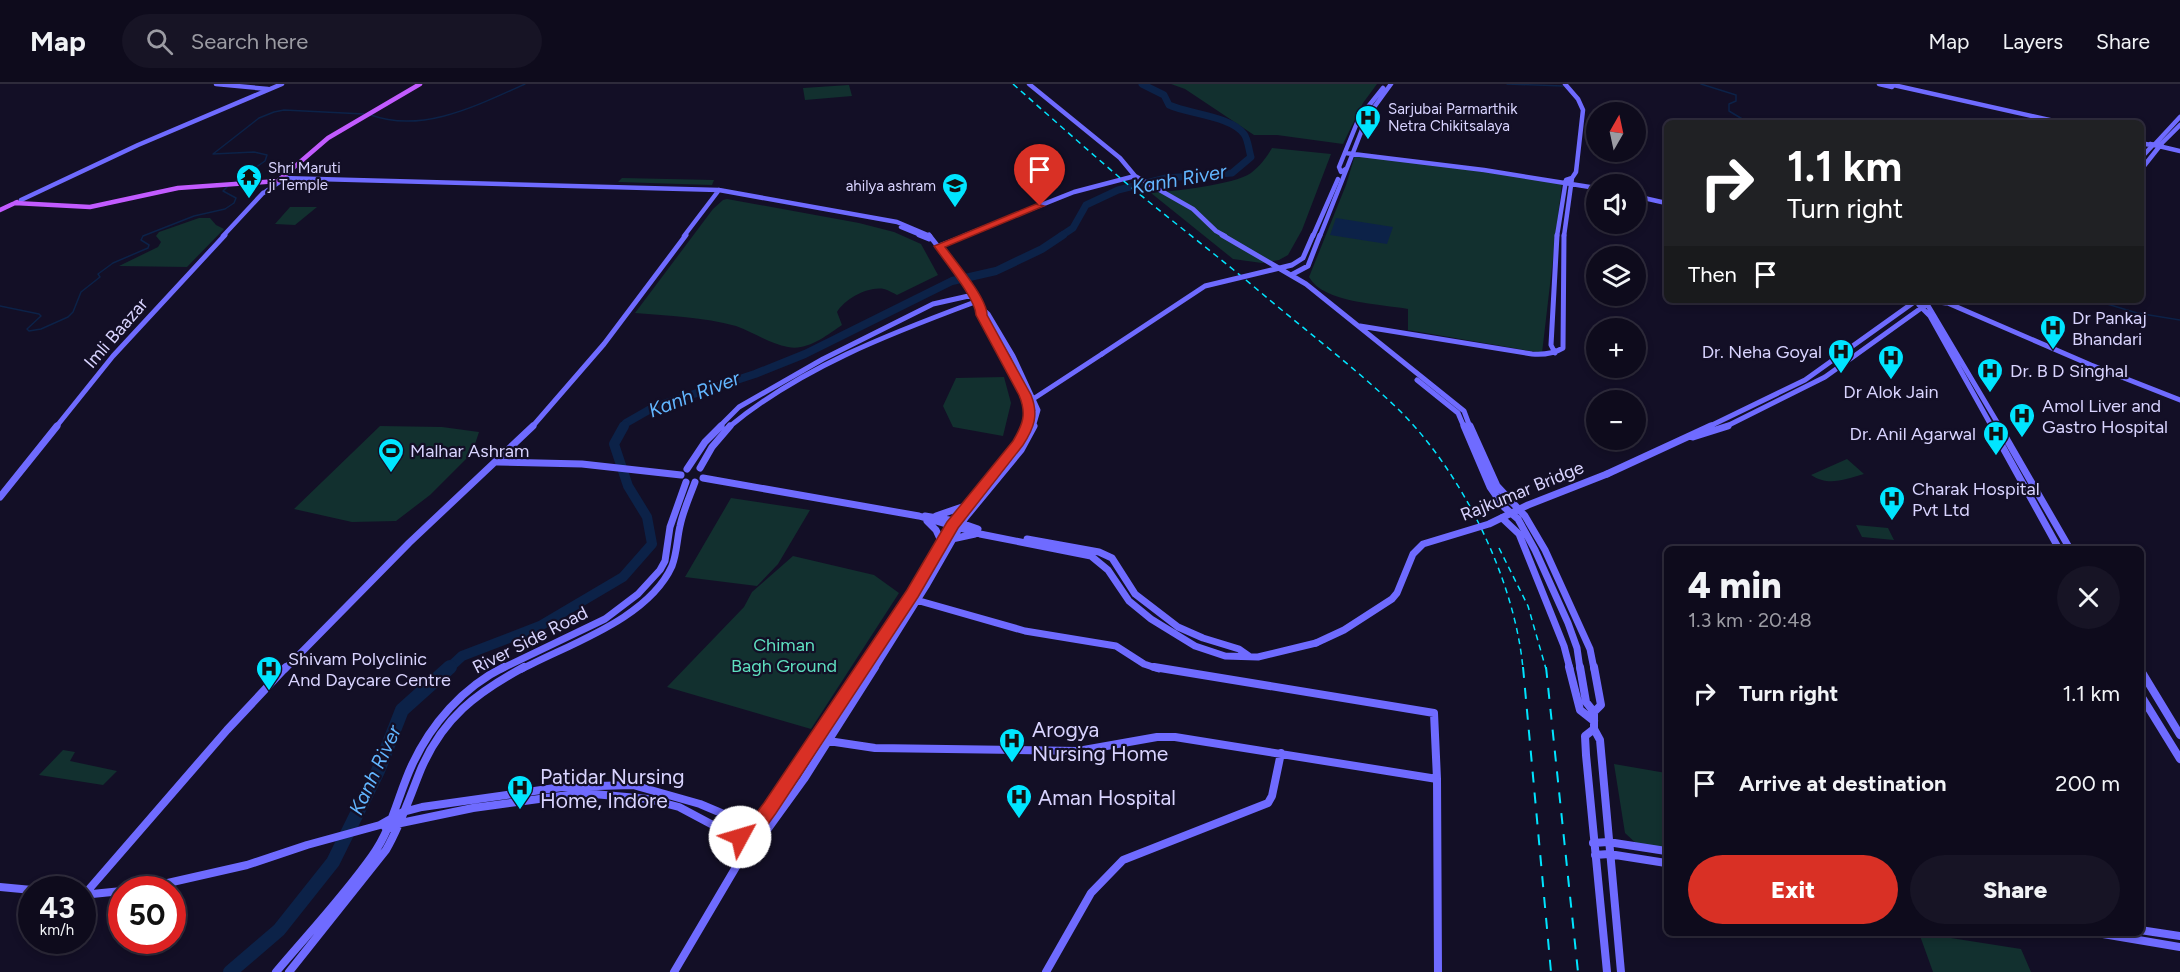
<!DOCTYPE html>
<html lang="en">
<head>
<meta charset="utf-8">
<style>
	:root { --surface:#0e0b1c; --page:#171425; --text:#f1f3f6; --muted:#9b9ba3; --line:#2e2b3b; --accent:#d93025 }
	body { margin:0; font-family:Figtree,sans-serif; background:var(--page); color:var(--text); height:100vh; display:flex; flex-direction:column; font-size:22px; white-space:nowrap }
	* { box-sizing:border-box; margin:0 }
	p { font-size:20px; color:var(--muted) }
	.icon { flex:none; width:33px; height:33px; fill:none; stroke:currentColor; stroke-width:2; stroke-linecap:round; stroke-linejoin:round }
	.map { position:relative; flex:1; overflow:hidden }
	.panel { position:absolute; left:1664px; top:462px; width:480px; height:390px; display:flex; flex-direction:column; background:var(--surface); border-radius:9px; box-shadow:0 3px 9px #0003,0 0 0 2px var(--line) }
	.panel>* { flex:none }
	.hud { position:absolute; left:1664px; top:36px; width:480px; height:183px; border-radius:9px; box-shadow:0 3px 9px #0003,0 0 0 2px var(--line); background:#202124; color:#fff; overflow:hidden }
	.needle { width:39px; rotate:9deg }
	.fabs { position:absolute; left:1586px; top:18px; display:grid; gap:12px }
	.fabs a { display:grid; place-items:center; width:60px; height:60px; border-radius:50%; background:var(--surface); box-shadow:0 3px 9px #0003,0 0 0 2px var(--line); font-size:30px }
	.speed { position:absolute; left:18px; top:792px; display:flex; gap:12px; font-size:30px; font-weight:700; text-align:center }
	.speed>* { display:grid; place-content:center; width:78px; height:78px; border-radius:50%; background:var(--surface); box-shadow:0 3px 9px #0003,0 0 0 2px var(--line); line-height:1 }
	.speed small { font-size:15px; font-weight:400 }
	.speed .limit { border:9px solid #d22; background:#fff; color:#111 }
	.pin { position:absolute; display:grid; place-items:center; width:51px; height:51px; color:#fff; margin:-62px -26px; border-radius:50% 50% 50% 0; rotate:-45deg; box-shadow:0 0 6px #0007 }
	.pin .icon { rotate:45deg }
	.me { position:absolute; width:66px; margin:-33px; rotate:51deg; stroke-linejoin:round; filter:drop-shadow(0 0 4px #0008) }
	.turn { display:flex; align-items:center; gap:21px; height:126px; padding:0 24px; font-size:27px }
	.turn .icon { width:78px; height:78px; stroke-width:2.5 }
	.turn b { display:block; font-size:42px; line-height:51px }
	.then { display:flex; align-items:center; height:57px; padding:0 24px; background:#0003; gap:12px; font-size:22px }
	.round { display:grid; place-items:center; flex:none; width:63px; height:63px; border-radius:32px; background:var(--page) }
	.overview { display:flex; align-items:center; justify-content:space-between; height:102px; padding:0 24px }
	h1 { font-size:36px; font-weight:800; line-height:45px }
	.action { display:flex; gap:12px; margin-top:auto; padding:12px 24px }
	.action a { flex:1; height:69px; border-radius:36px; background:var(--accent); color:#fff; font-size:24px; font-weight:800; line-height:69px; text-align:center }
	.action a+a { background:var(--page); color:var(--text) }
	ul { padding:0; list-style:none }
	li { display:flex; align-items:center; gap:18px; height:90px; padding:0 24px }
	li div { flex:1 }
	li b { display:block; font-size:22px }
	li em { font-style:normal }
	header { display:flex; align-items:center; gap:36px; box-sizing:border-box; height:84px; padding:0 30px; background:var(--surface); border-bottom:2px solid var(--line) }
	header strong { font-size:28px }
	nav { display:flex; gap:33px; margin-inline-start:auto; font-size:21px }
	.search { width:420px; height:54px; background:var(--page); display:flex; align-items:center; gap:15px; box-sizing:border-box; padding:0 21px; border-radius:33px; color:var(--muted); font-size:22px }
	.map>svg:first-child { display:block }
	.green { fill:#12302f }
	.water { fill:#0c2248 }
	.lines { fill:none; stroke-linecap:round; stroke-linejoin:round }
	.stream { stroke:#0c2248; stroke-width:1.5 }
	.river-far3 { stroke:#0c2248; stroke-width:7 }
	.river-far2 { stroke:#0c2248; stroke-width:8 }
	.river-far1 { stroke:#0c2248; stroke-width:10 }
	.river { stroke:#0c2248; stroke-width:14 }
	.secondary-far3 { stroke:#6f6bff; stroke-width:4.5 }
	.secondary-far2 { stroke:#6f6bff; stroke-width:5 }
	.secondary-far1 { stroke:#6f6bff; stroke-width:7 }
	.secondary { stroke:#6f6bff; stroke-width:8 }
	.primary { stroke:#c25bff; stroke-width:4.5 }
	.rail-far1 { stroke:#00e5ff; stroke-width:1.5; stroke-dasharray:6 4.5; stroke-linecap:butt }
	.rail { stroke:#00e5ff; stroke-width:2; stroke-dasharray:11 10; stroke-linecap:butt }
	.secondary-bridge-far2 { stroke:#6f6bff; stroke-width:4.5 }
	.secondary-bridge-far1 { stroke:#6f6bff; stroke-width:5 }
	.secondary-bridge { stroke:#6f6bff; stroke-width:7 }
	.route { fill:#d93025; stroke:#8d1f18; stroke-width:1.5 }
	.labels { text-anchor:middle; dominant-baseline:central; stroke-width:4.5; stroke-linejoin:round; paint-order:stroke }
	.far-poi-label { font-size:15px; fill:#d9d4ff; stroke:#130f26; text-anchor:start }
	.poi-label { font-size:18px; fill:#d9d4ff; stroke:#130f26; text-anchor:start }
	.street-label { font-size:18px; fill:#d9d4ff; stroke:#130f26 }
	.park-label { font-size:18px; fill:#5fe0c0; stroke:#130f26 }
	.water-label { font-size:20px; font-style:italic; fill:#62b6ff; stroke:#130f26 }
	.near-poi-label { font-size:21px; fill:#d9d4ff; stroke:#130f26; text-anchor:start }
</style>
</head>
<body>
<header>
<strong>Map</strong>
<div class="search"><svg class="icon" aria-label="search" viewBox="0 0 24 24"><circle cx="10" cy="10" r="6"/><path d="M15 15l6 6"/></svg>Search here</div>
<nav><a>Map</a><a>Layers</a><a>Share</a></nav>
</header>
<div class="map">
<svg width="2180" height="888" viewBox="0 0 2180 888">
	<rect width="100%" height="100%" fill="#130f26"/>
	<path class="green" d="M1171,0H1377L1363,19L1343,60L1277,51H1254L1185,5Z
		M849,1L852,12L805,16L803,4Z
		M1272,64L1331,70L1302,146L1288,171L1279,176L1262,179L1233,175L1151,109C1174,107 1233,101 1251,89C1260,82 1266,74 1272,64Z
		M1355,71L1562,98L1542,269L1408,246V225C1381,220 1323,219 1309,193L1346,101Z
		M622,94L714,96L712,101L618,98Z
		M727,115L859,139L894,148L921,160L938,191L897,211C893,209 888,206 884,205C868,202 845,215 837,228L842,241C827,251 808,267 788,263C770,260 753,248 736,242C703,233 669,232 635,229L713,125L723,116Z
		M290,123H317L295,141L275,140Z
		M199,134H210L216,141L224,145L187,183L119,182L158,163L161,158L156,152L159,148Z
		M1004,293L1011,319L1003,352L953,343L943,322L956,294Z
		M380,342L442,343L479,348L472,369L430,411L396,437L352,438L294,425Z
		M1847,375L1864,390C1845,395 1829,403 1811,391Z
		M731,414L810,426L778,480L757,502L685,493Z
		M1856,441L1888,444L1894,456L1862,453Z
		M793,472L874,491L899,509L811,645L667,603L744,523L752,508Z
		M63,666L75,668L70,677L117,687L103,701L39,691Z
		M1614,680L1666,689V770L1640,763L1625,749Z
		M1919,849L2021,865L2031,888H1933Z"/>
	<path class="water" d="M1336,134L1393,143L1387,160L1330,151Z"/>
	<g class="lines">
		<path class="stream" d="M1507,0L1563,2
			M1701,0L1736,11V17L1729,20V27L1749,39
			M371,31C422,50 478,21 525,0
			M235,98L265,77L267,71L254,68L213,70L259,34L274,28L284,26L364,30
			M2094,216L2137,229L2180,236
			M0,222L39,230L41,232L27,245L29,247L41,245L68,233L73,228L81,208L100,193L98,190L113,179L148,164L149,161L141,156L143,152L194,132L225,125L234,119L236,114L223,107L228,102"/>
		<path class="river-far3" d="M1061,152L1073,144L1086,121L1118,106L1166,94L1232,89L1251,73C1249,67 1248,55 1244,50C1231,32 1189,30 1169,21L1164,11L1142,0"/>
		<path class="river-far2" d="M623,343L626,339L654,323L755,290L805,270L952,197L996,187L1042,165L1063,151"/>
		<path class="river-far1" d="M448,585L462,572L540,542L623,493L652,460L647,433L628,402L614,360L624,342"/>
		<path class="river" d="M230,888L279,846L333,778L378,687L402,626L450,583"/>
		<path class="secondary-far3" d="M216,0L268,5
			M1029,0L1120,74L1135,92L1193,125L1216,147L1225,152
			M1879,0L1892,3
			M1889,0L2063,39
			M2140,59L2151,61
			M2155,60L2180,33
			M2160,61L2180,41
			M2162,62L2150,60L2180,67
			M1345,69L1484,86L1596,104
			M2140,75L2152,62
			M1344,86L1347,84L1367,33L1391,0
			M2140,87L2159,63
			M1341,88L1339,83L1359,34L1383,4
			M281,94L719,106L897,138L930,152
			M262,110L281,97
			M1635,112L1666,119
			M21,116L138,61L282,0
			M901,143L923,152
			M223,152L263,109
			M684,152L719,106
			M963,152L1074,108L1135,92
			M1320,152L1347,84
			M1557,152L1566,96L1572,94L1576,88L1583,26L1578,15L1565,0
			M1564,152L1572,94"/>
		<path class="secondary-far2" d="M919,151L929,155
			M929,151L971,205L975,218L988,230L1013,272L1038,326L1033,343
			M1222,151L1306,200L1464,327L1470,343
			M939,162L967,151
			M1291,191L1308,182L1320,151
			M1943,217L2091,281L2180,316
			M1923,218L1927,220L2000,343
			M1919,221L1930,232L1992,343
			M982,225V231L1030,323L1026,343
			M1360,242L1532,270C1544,271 1553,270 1563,264L1564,151
			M1555,269L1551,261L1557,151
			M1417,296L1458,329L1464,343
			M1030,317L1102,270
			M56,343L113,272L225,151
			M532,343L604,260L686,151
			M719,343L739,323L823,275L933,220L973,211
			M729,343C800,284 889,250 975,218
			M1708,343L1805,296L1917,216
			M1725,343L1825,293L1931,217L1946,219"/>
		<path class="secondary-far1" d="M1464,342L1490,403L1504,423L1518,435L1535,466L1568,539L1577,564L1580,585
			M1470,342L1497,402L1525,432L1545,466L1590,565L1594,585
			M1991,342L2059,465
			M1999,342L2070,465
			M1693,353L1728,342
			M498,378L582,380L681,391
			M700,384L712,363L730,342
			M687,385L705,358L721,342
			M1607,390L1711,342
			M703,394L919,432L980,450L1091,472L1108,486L1129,517L1151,535L1195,562L1225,572L1258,573L1316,559
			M0,413L57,342
			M925,432L955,437L978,445
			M936,432L965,422
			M1502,434L1519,450L1564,562L1570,585
			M927,437L936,446L942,459
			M952,455L975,450
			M1027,455L1099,468L1112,474L1135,510L1178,543L1203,554L1239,565L1249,572
			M909,514L1025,547L1116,562L1144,580L1159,585
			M285,585L409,459L533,342
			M501,585L605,535L638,510L660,486L665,477L670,443L686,398
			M522,585C569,560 648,535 672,482C677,469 677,455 680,442C683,427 690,412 695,398
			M862,585L912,510L952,442L1019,358L1027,342
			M874,585L926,502L965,434L1021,366L1034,342"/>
		<path class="secondary" d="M1154,583L1434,629L1437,695L1438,888
			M1569,583L1580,626L1594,637
			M1580,583L1586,618L1594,628V645L1600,656L1621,888
			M1594,583L1601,621L1594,628
			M2140,585L2180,651
			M2140,610L2180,675
			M1594,645L1585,652L1586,671L1607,888
			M815,655L875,664L1078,667L1157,653H1175L1437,695
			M742 751a10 10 0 1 1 20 0a10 10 0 1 1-20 0Z
			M756,742L863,583
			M385,743L387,745L401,739L473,724L583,709L648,715L679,723L741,756
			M762,753L804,695L875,583
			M1593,759L1608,758L1666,767
			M1595,771L1609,770L1666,779
			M0,803L32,806
			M137,806L247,781L307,761L380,741L403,728L422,723L562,703L633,701L700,720L752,742
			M82,811L122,807
			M84,811L227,646L286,583
			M2140,846L2180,852
			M2097,849L2180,863
			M276,888C308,850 343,813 372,772C392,745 398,711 412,681C431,640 463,603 504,583
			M289,888L386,766C401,740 410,712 421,685C443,634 476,609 524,583
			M674,888L749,761
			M1046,888L1091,809L1123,776L1268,719L1272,712L1281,669"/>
		<path class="primary" d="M15,119L90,123L178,104L278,97L328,54L420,0
			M0,126L17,118"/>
		<path class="rail-far1" d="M1013,0C1048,31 1083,62 1119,93C1165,132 1213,168 1259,207C1305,246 1354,283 1397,324C1462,387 1515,496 1523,585
			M1499,464L1528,522L1546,585"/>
		<path class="rail" d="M1523,583L1551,888
			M1546,583L1578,888"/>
		<path class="secondary-bridge-far2" d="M1313,152L1338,95"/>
		<path class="secondary-bridge-far1" d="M1102,270L1205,202L1292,181L1303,174L1313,151"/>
		<path class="secondary-bridge" d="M1316,559L1344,546L1392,515L1397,509L1413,470L1423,460L1489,440L1528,421L1607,390"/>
	</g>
	<path class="route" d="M1036,120L1044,122L945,163C956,178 987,214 987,231L1031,311C1039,331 1034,344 1023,361L958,444L918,513L776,729L763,747L751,750C746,759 743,762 734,758L731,753L739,739L751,736L764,719L907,506L947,438L1013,357C1023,340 1027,330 1019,311L976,231C976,215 944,177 934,162Z"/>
	<defs>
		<symbol id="hospital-pin" viewBox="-11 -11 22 30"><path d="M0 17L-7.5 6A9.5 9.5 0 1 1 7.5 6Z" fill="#00e5ff" stroke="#130f26"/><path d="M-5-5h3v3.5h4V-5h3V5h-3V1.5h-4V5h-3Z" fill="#111"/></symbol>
		<symbol id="temple-pin" viewBox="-11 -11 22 30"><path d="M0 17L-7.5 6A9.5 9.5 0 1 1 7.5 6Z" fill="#00e5ff" stroke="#130f26"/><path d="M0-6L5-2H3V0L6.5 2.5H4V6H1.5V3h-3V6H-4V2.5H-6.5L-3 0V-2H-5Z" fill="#111"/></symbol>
		<symbol id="school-pin" viewBox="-11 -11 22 30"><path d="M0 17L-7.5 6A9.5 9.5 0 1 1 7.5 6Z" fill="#00e5ff" stroke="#130f26"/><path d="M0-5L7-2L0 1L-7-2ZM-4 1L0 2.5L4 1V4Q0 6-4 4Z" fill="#111"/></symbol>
		<symbol id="stadium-pin" viewBox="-11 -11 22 30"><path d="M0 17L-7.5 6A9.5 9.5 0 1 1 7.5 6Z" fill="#00e5ff" stroke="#130f26"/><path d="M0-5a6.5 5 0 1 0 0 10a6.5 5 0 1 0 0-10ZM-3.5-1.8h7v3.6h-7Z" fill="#111"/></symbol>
	</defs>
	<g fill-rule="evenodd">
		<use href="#hospital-pin" x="1353" y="19" width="30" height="40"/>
		<use href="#temple-pin" x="234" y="78" width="30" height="40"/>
		<use href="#school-pin" x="940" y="87" width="30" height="40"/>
		<use href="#hospital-pin" x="2038" y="229" width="30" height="40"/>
		<use href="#hospital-pin" x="1826" y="253" width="30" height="40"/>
		<use href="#hospital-pin" x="1876" y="259" width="30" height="40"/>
		<use href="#hospital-pin" x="1975" y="272" width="30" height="40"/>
		<use href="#hospital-pin" x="2007" y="317" width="30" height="40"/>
		<use href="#hospital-pin" x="1981" y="335" width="30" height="40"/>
		<use href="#stadium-pin" x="376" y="352" width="30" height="40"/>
		<use href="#hospital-pin" x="1877" y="400" width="30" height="40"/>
		<use href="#hospital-pin" x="254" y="570" width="30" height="40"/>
		<use href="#hospital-pin" x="997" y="642" width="30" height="40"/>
		<use href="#hospital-pin" x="505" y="689" width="30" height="40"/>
		<use href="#hospital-pin" x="1004" y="698" width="30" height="40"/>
	</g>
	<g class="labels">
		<g class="far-poi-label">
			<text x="1388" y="25">Sarjubai Parmarthik<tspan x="1388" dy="17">Netra Chikitsalaya</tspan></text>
			<text x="268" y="84">Shri Maruti<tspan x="268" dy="17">ji Temple</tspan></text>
			<text x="936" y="102" text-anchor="end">ahilya ashram</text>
		</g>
		<g class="poi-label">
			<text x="2072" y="234">Dr Pankaj<tspan x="2072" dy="21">Bhandari</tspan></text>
			<text x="1822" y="268" text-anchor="end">Dr. Neha Goyal</text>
			<text x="2010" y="287">Dr. B D Singhal</text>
			<text x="1891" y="308" text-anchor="middle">Dr Alok Jain</text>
			<text x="2042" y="322">Amol Liver and<tspan x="2042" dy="21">Gastro Hospital</tspan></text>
			<text x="1976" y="350" text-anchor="end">Dr. Anil Agarwal</text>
			<text x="410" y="367">Malhar Ashram</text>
			<text x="1912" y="405">Charak Hospital<tspan x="1912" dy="21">Pvt Ltd</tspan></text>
			<text x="288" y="575">Shivam Polyclinic<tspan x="288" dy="21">And Daycare Centre</tspan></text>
		</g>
		<g class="street-label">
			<text transform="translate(116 249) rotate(-49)">Imli Baazar</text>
			<text transform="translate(1522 407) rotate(-22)">Rajkumar Bridge</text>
			<text transform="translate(530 556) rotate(-27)">River Side Road</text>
		</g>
		<g class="park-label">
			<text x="784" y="561">Chiman<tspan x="784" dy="21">Bagh Ground</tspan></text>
		</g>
		<g class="water-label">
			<text transform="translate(1179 95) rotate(-10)">Kanh River</text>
			<text transform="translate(694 310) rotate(-21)">Kanh River</text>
			<text transform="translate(375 686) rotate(-65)">Kanh River</text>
		</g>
		<g class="near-poi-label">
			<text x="1032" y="645">Arogya<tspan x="1032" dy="24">Nursing Home</tspan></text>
			<text x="540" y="692">Patidar Nursing<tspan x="540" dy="24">Home, Indore</tspan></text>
			<text x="1038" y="713">Aman Hospital</text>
		</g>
	</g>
</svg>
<div class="fabs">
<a><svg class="needle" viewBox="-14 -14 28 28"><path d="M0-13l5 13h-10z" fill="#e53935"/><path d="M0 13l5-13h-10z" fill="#9b9ba3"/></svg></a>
<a><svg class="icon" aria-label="sound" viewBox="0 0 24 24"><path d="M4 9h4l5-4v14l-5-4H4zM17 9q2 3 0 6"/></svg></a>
<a><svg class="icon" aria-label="layers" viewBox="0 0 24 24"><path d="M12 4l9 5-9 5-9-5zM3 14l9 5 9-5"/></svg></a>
<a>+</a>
<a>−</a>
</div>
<div class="speed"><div>43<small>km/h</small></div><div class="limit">50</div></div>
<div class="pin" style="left:1040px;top:122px;background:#d93025"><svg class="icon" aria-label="arrive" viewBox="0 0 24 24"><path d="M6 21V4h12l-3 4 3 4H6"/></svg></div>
<svg class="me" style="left:740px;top:753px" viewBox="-20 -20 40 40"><circle r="19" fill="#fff"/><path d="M0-13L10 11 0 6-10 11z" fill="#d93025"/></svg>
<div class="hud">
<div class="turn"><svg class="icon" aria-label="right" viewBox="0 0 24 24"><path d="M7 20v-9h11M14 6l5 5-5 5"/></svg><div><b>1.1 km</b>Turn right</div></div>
<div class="then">Then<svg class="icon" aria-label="arrive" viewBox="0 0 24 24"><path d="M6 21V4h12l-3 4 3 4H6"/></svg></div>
</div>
<section class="panel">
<div class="overview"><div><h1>4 min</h1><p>1.3 km · 20:48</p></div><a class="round"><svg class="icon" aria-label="close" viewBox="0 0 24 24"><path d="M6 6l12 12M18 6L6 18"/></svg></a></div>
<ul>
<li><svg class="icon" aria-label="right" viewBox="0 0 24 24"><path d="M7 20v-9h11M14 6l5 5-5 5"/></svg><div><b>Turn right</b></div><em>1.1 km</em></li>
<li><svg class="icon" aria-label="arrive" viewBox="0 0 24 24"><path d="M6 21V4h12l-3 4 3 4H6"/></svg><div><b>Arrive at destination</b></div><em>200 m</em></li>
</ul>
<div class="action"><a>Exit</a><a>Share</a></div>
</section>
</div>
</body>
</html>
